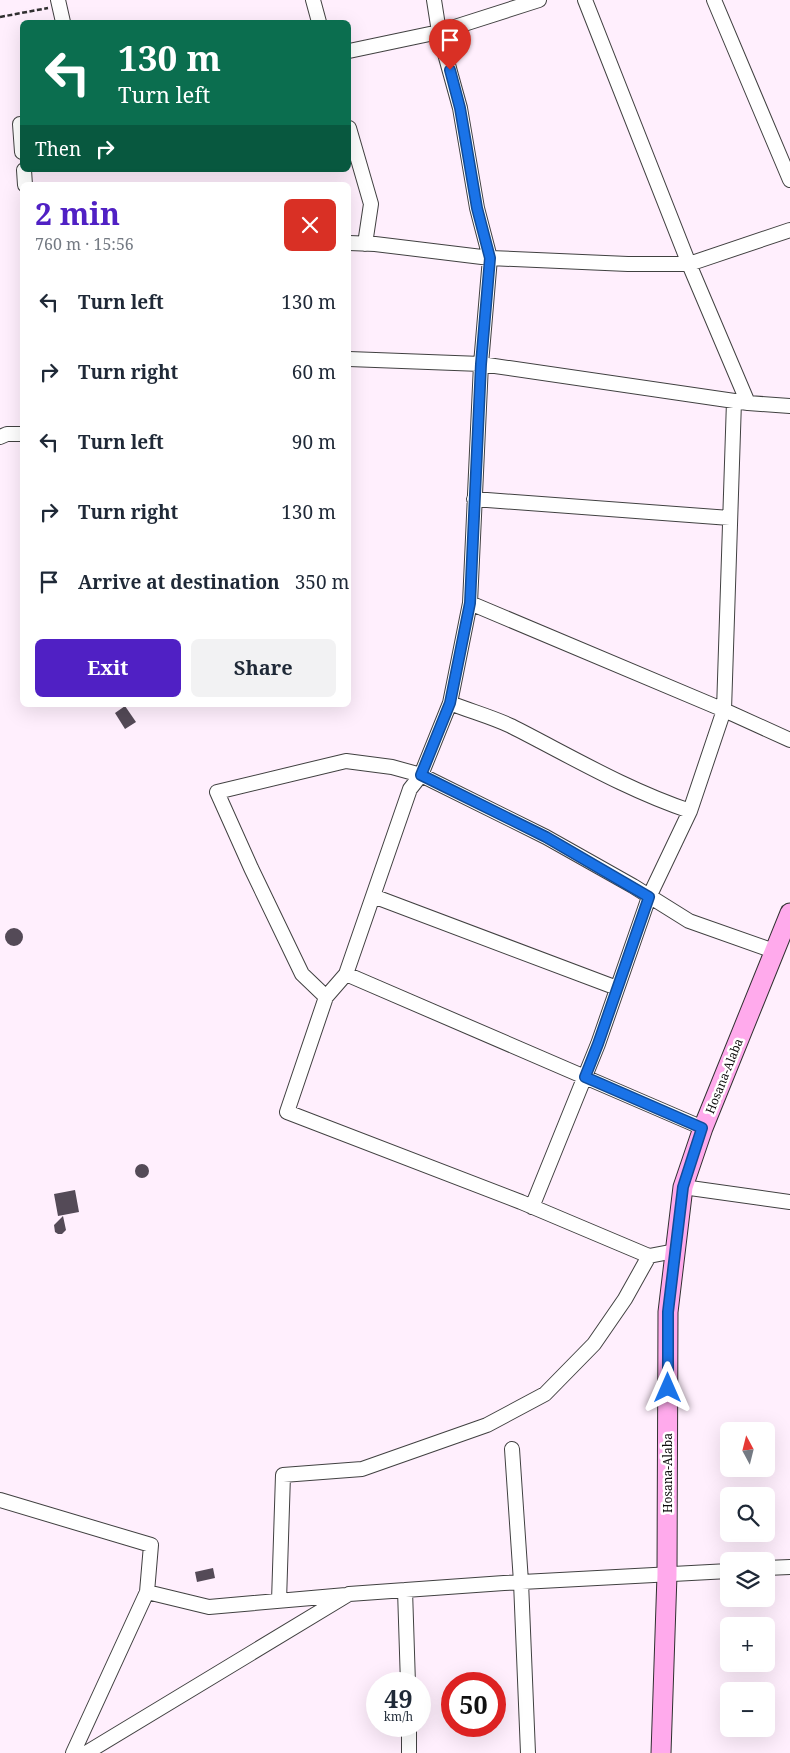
<!DOCTYPE html>
<html lang="en">
<head>
<meta charset="utf-8">
<style>
	:root { --surface:#fff; --page:#f2f2f3; --text:#1f2937; --muted:#747a83; --accent:#5020c4 }
	body { margin:0; font-family:"Noto Serif",serif; background:var(--page); color:var(--text); height:100vh; display:flex; flex-direction:column; font-size:19px; white-space:nowrap }
	* { box-sizing:border-box; margin:0 }
	p { font-size:16px; color:var(--muted) }
	.icon { flex:none; width:28px; height:28px; fill:none; stroke:currentColor; stroke-width:2; stroke-linecap:round; stroke-linejoin:round }
	.map { position:relative; flex:1; overflow:hidden }
	.side { position:absolute; left:20px; top:182px; width:331px; height:525px; display:flex; flex-direction:column; background:var(--surface); border-radius:8px; box-shadow:0 5px 20px #0002 }
	.side>* { flex:none }
	.top-card { position:absolute; left:20px; top:20px; width:331px; height:152px; border-radius:8px; box-shadow:0 5px 20px #0002; background:#0b6e4f; color:#fff; overflow:hidden }
	.needle { width:32px; rotate:353deg }
	.tools { position:absolute; left:720px; top:1422px; display:grid; gap:10px }
	.tools a { display:grid; place-items:center; width:55px; height:55px; border-radius:8px; background:var(--surface); box-shadow:0 5px 20px #0002; font-size:25px }
	.speed { position:absolute; left:366px; top:1672px; display:flex; gap:10px; font-size:25px; font-weight:700; text-align:center }
	.speed>* { display:grid; place-content:center; width:65px; height:65px; border-radius:50%; background:var(--surface); box-shadow:0 5px 20px #0002; line-height:1 }
	.speed small { font-size:12px; font-weight:400 }
	.speed .limit { border:8px solid #d22; background:#fff; color:#111 }
	.pin { position:absolute; display:grid; place-items:center; width:42px; height:42px; color:#fff; margin:-51px -21px; border-radius:50% 50% 50% 0; rotate:-45deg; box-shadow:0 0 5px #0007 }
	.pin .icon { rotate:45deg }
	.me { position:absolute; width:55px; margin:-28px; rotate:0deg; stroke-linejoin:round; filter:drop-shadow(0 0 4px #0008) }
	.turn { display:flex; align-items:center; gap:18px; height:105px; padding:0 15px; font-size:22px }
	.turn .icon { width:65px; height:65px; stroke-width:2.5 }
	.turn b { display:block; font-size:35px; line-height:42px }
	.then { display:flex; align-items:center; height:48px; padding:0 15px; background:#0003; gap:10px; font-size:19px }
	.round { display:grid; place-items:center; flex:none; width:52px; height:52px; border-radius:8px; background:var(--page) }
	.headline { display:flex; align-items:center; justify-content:space-between; height:85px; padding:0 15px }
	h1 { font-size:30px; font-weight:700; line-height:38px; color:var(--accent) }
	.cta { display:flex; gap:10px; margin-top:auto; padding:10px 15px }
	.cta a { flex:1; height:58px; border-radius:8px; background:var(--accent); color:#fff; font-size:20px; font-weight:700; line-height:58px; text-align:center }
	.cta a+a { background:var(--page); color:var(--text) }
	ul { padding:0; list-style:none }
	li { display:flex; align-items:center; gap:15px; height:70px; padding:0 15px }
	li div { flex:1 }
	li b { display:block; font-size:19px }
	li em { font-style:normal }
	.map>svg:first-child { display:block }
	.building { fill:#544a57 }
	.lines { fill:none; stroke-linecap:round; stroke-linejoin:round }
	.street-casing { stroke:#414141; stroke-width:16 }
	.secondary-casing { stroke:#303030; stroke-width:21 }
	.path { stroke:#303030; stroke-width:2.5; stroke-dasharray:5 2.5; stroke-linecap:butt }
	.street { stroke:#fff; stroke-width:14 }
	.secondary { stroke:#ffaaec; stroke-width:19 }
	.route-casing { stroke:#114b97; stroke-width:12 }
	.route { stroke:#1a73e8; stroke-width:9 }
	.labels { text-anchor:middle; dominant-baseline:central; stroke-width:5; stroke-linejoin:round; paint-order:stroke }
	.street-label { font-size:12px; fill:#0e0e0e; stroke:#fff }
</style>
</head>
<body>
<div class="map">
<svg width="790" height="1753" viewBox="0 0 790 1753">
	<rect width="100%" height="100%" fill="#ffeffd"/>
	<path class="building" d="M125,706L136,722L125,729L115,713Z
		M5 937a9 9 0 1 1 18 0a9 9 0 1 1-18 0Z
		M135 1171a7 7 0 1 1 14 0a7 7 0 1 1-14 0Z
		M75,1190L79,1212L58,1216L54,1194Z
		M63,1216L66,1230L62,1234H58L55,1232L54,1225Z
		M213,1568L215,1578L197,1582L195,1572Z"/>
	<g class="lines">
		<defs>
			<path id="street" d="M58,0L63,22
				M313,0L319,22
				M434,0L439,32L460,108L477,208L490,258L481,364L470,603L450,703L421,775L410,789L346,974L326,997L287,1112L521,1202L649,1256
				M585,0L689,264L748,403
				M714,0L790,180
				M349,51L439,32L539,0
				M22,124H20L22,152
				M349,128L371,204L365,244
				M24,170L25,185
				M349,243L375,244L490,258L628,264H689L790,230
				M349,359L481,364L748,403L790,406
				M0,437L7,434H22
				M474,499L730,518
				M470,603L724,710L790,740
				M450,703C470,711 492,717 511,726C570,756 627,790 690,811
				M373,896L617,988
				M346,974L703,1128
				M326,997L302,974L251,868L217,792L346,761L392,767L421,775L546,837L633,886L689,921L774,951
				M683,1187L790,1202
				M532,1207L598,1044L649,897L690,811L724,710L734,401
				M512,1449L521,1582L528,1753
				M0,1500L151,1545L147,1592L73,1753
				M766,1568L790,1567
				M405,1590L408,1684
				M147,1592L209,1607L346,1595
				M279,1601L283,1475L362,1469L487,1425L545,1394L594,1344L625,1299L649,1256L675,1251
				M409,1726V1753
				M86,1753L349,1594L504,1583L729,1571"/>
			<path id="secondary" d="M661,1753L667,1575L668,1312L683,1187L703,1128L790,913"/>
		</defs>
		<use href="#street" class="street-casing"/>
		<use href="#secondary" class="secondary-casing"/>
		<path class="path" d="M0,17L48,8"/>
		<use href="#street" class="street"/>
		<use href="#secondary" class="secondary"/>
	</g>
	<g class="lines">
		<defs>
			<path id="route" d="M450,70L460,108L477,208L490,258L481,364L470,603L450,703L421,775L546,837L649,897L598,1044L585,1077L702,1128L683,1187L668,1312V1388"/>
		</defs>
		<use href="#route" class="route-casing"/>
		<use href="#route" class="route"/>
	</g>
	<g class="labels">
		<g class="street-label">
			<text transform="translate(724 1076) rotate(-68)">Hosana-Alaba</text>
			<text transform="translate(667 1473) rotate(-90)">Hosana-Alaba</text>
		</g>
	</g>
</svg>
<div class="tools">
<a><svg class="needle" viewBox="-14 -14 28 28"><path d="M0-13l5 13h-10z" fill="#e53935"/><path d="M0 13l5-13h-10z" fill="#747a83"/></svg></a>
<a><svg class="icon" aria-label="search" viewBox="0 0 24 24"><circle cx="10" cy="10" r="6"/><path d="M15 15l6 6"/></svg></a>
<a><svg class="icon" aria-label="layers" viewBox="0 0 24 24"><path d="M12 4l9 5-9 5-9-5zM3 14l9 5 9-5"/></svg></a>
<a>+</a>
<a>−</a>
</div>
<div class="speed"><div>49<small>km/h</small></div><div class="limit">50</div></div>
<div class="pin" style="left:450px;top:70px;background:#d93025"><svg class="icon" aria-label="arrive" viewBox="0 0 24 24"><path d="M6 21V4h12l-3 4 3 4H6"/></svg></div>
<svg class="me" style="left:668px;top:1388px" viewBox="-20 -20 40 40"><path d="M0-17L14 15 0 8-14 15z" fill="#1a73e8" stroke="#fff" stroke-width="4"/></svg>
<div class="top-card">
<div class="turn"><svg class="icon" aria-label="left" viewBox="0 0 24 24"><path d="M17 20v-9H6M10 6l-5 5 5 5"/></svg><div><b>130 m</b>Turn left</div></div>
<div class="then">Then<svg class="icon" aria-label="right" viewBox="0 0 24 24"><path d="M7 20v-9h11M14 6l5 5-5 5"/></svg></div>
</div>
<section class="side">
<div class="headline"><div><h1>2 min</h1><p>760 m · 15:56</p></div><a class="round" style="background:#d93025;color:#fff"><svg class="icon" aria-label="close" viewBox="0 0 24 24"><path d="M6 6l12 12M18 6L6 18"/></svg></a></div>
<ul>
<li><svg class="icon" aria-label="left" viewBox="0 0 24 24"><path d="M17 20v-9H6M10 6l-5 5 5 5"/></svg><div><b>Turn left</b></div><em>130 m</em></li>
<li><svg class="icon" aria-label="right" viewBox="0 0 24 24"><path d="M7 20v-9h11M14 6l5 5-5 5"/></svg><div><b>Turn right</b></div><em>60 m</em></li>
<li><svg class="icon" aria-label="left" viewBox="0 0 24 24"><path d="M17 20v-9H6M10 6l-5 5 5 5"/></svg><div><b>Turn left</b></div><em>90 m</em></li>
<li><svg class="icon" aria-label="right" viewBox="0 0 24 24"><path d="M7 20v-9h11M14 6l5 5-5 5"/></svg><div><b>Turn right</b></div><em>130 m</em></li>
<li><svg class="icon" aria-label="arrive" viewBox="0 0 24 24"><path d="M6 21V4h12l-3 4 3 4H6"/></svg><div><b>Arrive at destination</b></div><em>350 m</em></li>
</ul>
<div class="cta"><a>Exit</a><a>Share</a></div>
</section>
</div>
</body>
</html>
